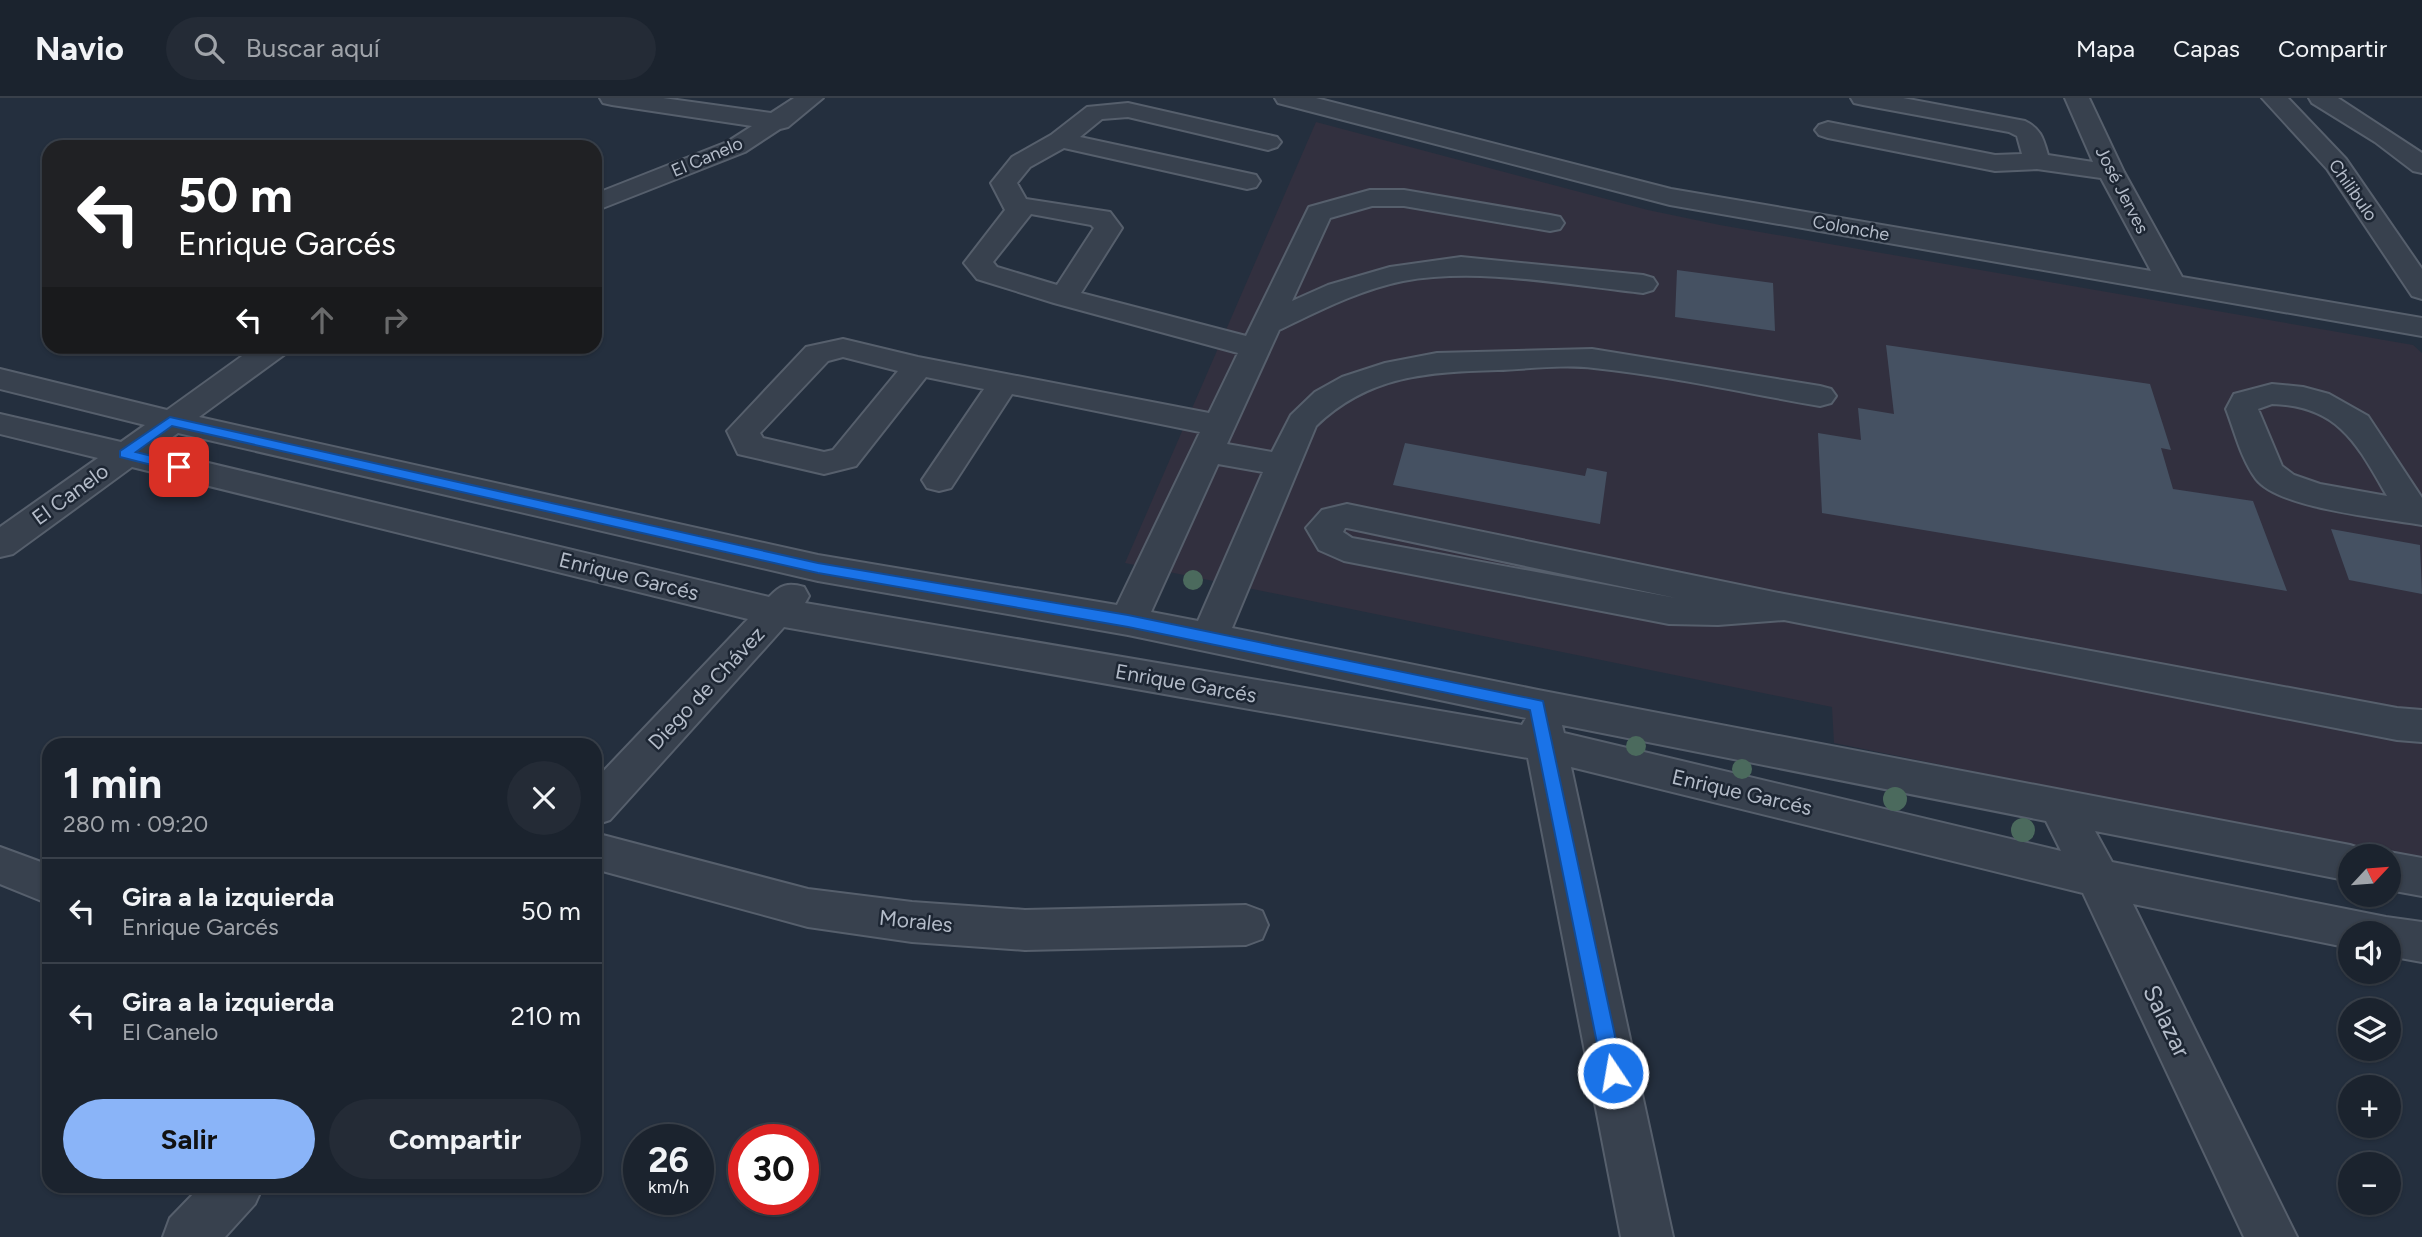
<!DOCTYPE html>
<html lang="es">
<head>
<meta charset="utf-8">
<style>
	:root { --surface:#1b232e; --page:#242b36; --text:#f1f3f6; --muted:#a0a4aa; --line:#39404a; --accent:#8ab4f8 }
	body { margin:0; font-family:Figtree,sans-serif; background:var(--page); color:var(--text); height:100vh; display:flex; flex-direction:column; font-size:26px; white-space:nowrap }
	* { box-sizing:border-box; margin:0 }
	p { font-size:23px; color:var(--muted) }
	.icon { flex:none; width:38px; height:38px; fill:none; stroke:currentColor; stroke-width:2; stroke-linecap:round; stroke-linejoin:round }
	.map { position:relative; flex:1; overflow:hidden }
	.drawer { position:absolute; left:42px; top:640px; width:560px; height:455px; display:flex; flex-direction:column; background:var(--surface); border-radius:21px; box-shadow:0 2px 5px #0004,0 0 0 2px var(--line) }
	.drawer>* { flex:none }
	.top-card { position:absolute; left:42px; top:42px; width:560px; height:214px; border-radius:21px; box-shadow:0 2px 5px #0004,0 0 0 2px var(--line); background:#202124; color:#fff; overflow:hidden }
	.needle { width:46px; rotate:64deg }
	.controls { position:absolute; left:2338px; top:746px; display:grid; gap:14px }
	.controls a { display:grid; place-items:center; width:63px; height:63px; border-radius:50%; background:var(--surface); box-shadow:0 2px 5px #0004,0 0 0 2px var(--line); font-size:35px }
	.speed { position:absolute; left:623px; top:1026px; display:flex; gap:14px; font-size:35px; font-weight:700; text-align:center }
	.speed>* { display:grid; place-content:center; width:91px; height:91px; border-radius:50%; background:var(--surface); box-shadow:0 2px 5px #0004,0 0 0 2px var(--line); line-height:1 }
	.speed small { font-size:18px; font-weight:400 }
	.speed .limit { border:10px solid #d22; background:#fff; color:#111 }
	.pin { position:absolute; display:grid; place-items:center; width:60px; height:60px; color:#fff; margin:-30px; border-radius:14px; box-shadow:0 4px 10px #0006 }
	.me { position:absolute; width:77px; margin:-38px; rotate:348deg; stroke-linejoin:round; filter:drop-shadow(0 0 5px #0008) }
	.turn { display:flex; align-items:center; gap:24px; height:147px; padding:0 21px; font-size:32px }
	.turn .icon { width:91px; height:91px; stroke-width:2.5 }
	.turn b { display:block; font-size:49px; line-height:60px }
	.lanes { display:flex; align-items:center; height:66px; padding:0 21px; background:#0003; justify-content:center; gap:35px; direction:ltr }
	.lanes .off { opacity:.35 }
	.round { display:grid; place-items:center; flex:none; width:74px; height:74px; border-radius:37px; background:var(--page) }
	.overview { display:flex; align-items:center; justify-content:space-between; height:119px; padding:0 21px }
	h1 { font-size:42px; font-weight:700; line-height:52px }
	.primary-button { display:flex; gap:14px; margin-top:auto; padding:14px 21px }
	.primary-button a { flex:1; height:80px; border-radius:42px; background:var(--accent); color:#111; font-size:28px; font-weight:700; line-height:80px; text-align:center }
	.primary-button a+a { background:var(--page); color:var(--text) }
	ul { padding:0; list-style:none }
	li { display:flex; align-items:center; gap:21px; height:105px; padding:0 21px; border-top:2px solid var(--line) }
	li div { flex:1 }
	li b { display:block; font-size:26px }
	li em { font-style:normal }
	header { display:flex; align-items:center; gap:42px; box-sizing:border-box; height:98px; padding:0 35px; background:var(--surface); border-bottom:2px solid var(--line) }
	header strong { font-size:33px }
	nav { display:flex; gap:38px; margin-inline-start:auto; font-size:24px }
	.search { width:490px; height:63px; background:var(--page); display:flex; align-items:center; gap:18px; box-sizing:border-box; padding:0 24px; border-radius:38px; color:var(--muted); font-size:26px }
	.map>svg:first-child { display:block }
	.medical { fill:#32303f }
	.building { fill:#455162 }
	.lines { fill:none; stroke-linecap:round; stroke-linejoin:round }
	.minor-casing { stroke:#565f6c; stroke-width:4 }
	.minor { fill:#38414e; fill-rule:evenodd }
	.tree { fill:#4b6a5d }
	.route { fill:#1a73e8; stroke:#114b97; stroke-width:2 }
	.labels { text-anchor:middle; dominant-baseline:central; stroke-width:5; stroke-linejoin:round; paint-order:stroke }
	.far-street-label { font-size:18px; fill:#b4bcc9; stroke:#1d2633 }
	.street-label { font-size:21px; fill:#b4bcc9; stroke:#1d2633 }
	.near-street-label { font-size:24px; fill:#b4bcc9; stroke:#1d2633 }
</style>
</head>
<body>
<header>
<strong>Navio</strong>
<div class="search"><svg class="icon" aria-label="search" viewBox="0 0 24 24"><circle cx="10" cy="10" r="6"/><path d="M15 15l6 6"/></svg>Buscar aquí</div>
<nav><a>Mapa</a><a>Capas</a><a>Compartir</a></nav>
</header>
<div class="map">
<svg width="2422" height="1139" viewBox="0 0 2422 1139">
	<rect width="100%" height="100%" fill="#242f3e"/>
	<path class="medical" d="M1316,24L1648,112L1720,127L2413,247L2422,255V765L1834,645L1832,609L1125,465Z"/>
	<path class="building" d="M1677,172L1773,185L1775,233L1675,219Z
		M1886,247L2150,286L2171,352L2161,350L2173,391L2253,403L2287,493L1822,415L1818,335L1861,342L1858,310L1894,316Z
		M1405,345L1585,378L1587,370L1607,374L1600,426L1393,387Z
		M2331,431L2420,447L2422,496L2349,482Z"/>
	<g class="lines">
		<defs>
			<path id="minor" d="M600,0H663L771,15L794,0H823L788,29L780,31L745,54L595,113V96L727,44L752,28L612,7L603,5Z
				M1275,0H1316L1671,91L2151,173L2101,80L2037,71L1995,73L1828,40L1819,37L1815,32L1819,27L1828,24L1995,57L2022,56L2017,38L2009,34L1863,7L1854,5L1851,0H1903L2025,23C2041,31 2043,40 2048,57L2093,64L2065,0H2089L2124,74L2182,179L2422,220V238L1670,107L1278,5Z
				M2262,0H2288L2346,61L2422,171V201L2412,198L2327,71Z
				M2309,0H2338L2422,55V75L2413,73L2375,44L2312,5Z
				M1128,5L1277,39L1281,44L1277,49L1268,52L1128,19L1102,21L1080,39L1256,77L1260,83L1256,89L1247,91L1064,50L1030,69L1017,85L1026,101L1110,114L1122,130L1081,195L1246,238L1309,109L1370,92H1404L1550,117L1560,119L1564,125L1560,131L1550,133L1404,108H1372L1330,120L1292,203L1328,187L1390,169L1461,159L1643,177L1653,180L1657,186L1653,192L1643,195C1566,187 1480,169 1403,183C1359,192 1319,213 1279,232L1227,346L1272,354L1291,317L1315,294L1342,279L1385,265L1437,255L1592,251L1820,288L1831,291L1836,298L1831,305L1820,308C1745,295 1670,278 1594,270C1563,266 1529,271 1498,272C1428,274 1369,277 1316,328L1232,530L1538,592L2350,747L2365,752L2368,758H2350V783L2095,733L2112,764L2386,819L2422,824V864L2389,858V835H2350V850L2133,806L2297,1139H2244L2083,795L1571,669L1673,1139H1621L1528,660L784,529L610,722L595,727V682L748,521L132,369L13,456L0,459V429L98,360L0,336V316L121,344L145,327L0,291V271L167,312L256,248H292L288,254L199,319L818,457L1117,507L1200,334L1012,296L951,390L939,393L927,390L922,382L984,291L926,279L856,368L824,376L738,356L727,333L806,249L843,241L918,259L1209,315L1238,255L1054,205L977,181L964,165L1005,112L991,85L1012,59L1051,37L1087,9ZM1031,116L1091,127L1094,130L1057,187L997,169L993,164ZM843,259L898,273L833,352L824,354L763,340L760,335L828,263ZM178,335L818,483L1128,537L1526,620L1522,627L805,505L809,498L804,489C788,484 780,487 769,499L154,352ZM1218,366L1263,374L1198,523L1151,514ZM1562,627L2046,723L2061,753L1564,635Z
				M2272,286L2303,289L2329,296L2368,318L2422,400V427C2384,420 2279,411 2256,381C2241,361 2235,334 2226,311L2234,296ZM2272,306C2339,308 2357,346 2387,398L2320,386L2294,377L2282,368L2258,311Z
				M1347,406L1784,496L2397,610L2422,612V644L2397,642L1784,522L1718,527L1669,526L1344,463L1319,452L1306,430L1322,412ZM1345,430H1347L1676,500L1352,440L1343,434Z
				M595,735L808,791L912,804L1025,812L1246,807L1262,813L1268,827L1262,841L1246,847L1025,852L912,844L808,829L595,771Z
				M0,749L49,767V806L0,786Z
				M2389,754L2422,760V798L2389,792V758H2379Z
				M201,1088H263L255,1106L225,1139H163L170,1120Z"/>
		</defs>
		<use href="#minor" class="minor-casing"/>
		<use href="#minor" class="minor"/>
	</g>
	<g class="tree">
		<circle cx="1193" cy="482" r="10"/>
		<circle cx="1636" cy="648" r="10"/>
		<circle cx="1742" cy="671" r="10"/>
		<circle cx="1895" cy="701" r="12"/>
		<circle cx="2023" cy="732" r="12"/>
	</g>
	<path class="route" d="M170,319L818,465L1128,517L1543,603L1623,975L1620,982L1613,985L1606,982L1603,975L1530,612L1128,529L818,475L172,328L136,354L184,366V372L179,374L120,359V353Z"/>
	<g class="labels">
		<g class="far-street-label">
			<text transform="translate(707 59) rotate(-23)">El Canelo</text>
			<text transform="translate(2122 92) rotate(63)">José Jerves</text>
			<text transform="translate(2353 92) rotate(55)">Chilibulo</text>
			<text transform="translate(1851 130) rotate(10)">Colonche</text>
		</g>
		<g class="street-label">
			<text transform="translate(70 396) rotate(-36)">El Canelo</text>
			<text transform="translate(629 478) rotate(14)">Enrique Garcés</text>
			<text transform="translate(1186 585) rotate(10)">Enrique Garcés</text>
			<text transform="translate(706 590) rotate(-47)">Diego de Chávez</text>
			<text transform="translate(1742 694) rotate(13)">Enrique Garcés</text>
			<text transform="translate(916 823) rotate(6)">Morales</text>
		</g>
		<g class="near-street-label">
			<text transform="translate(2167 923) rotate(64)">Salazar</text>
		</g>
	</g>
</svg>
<div class="controls">
<a><svg class="needle" viewBox="-14 -14 28 28"><path d="M0-13l5 13h-10z" fill="#e53935"/><path d="M0 13l5-13h-10z" fill="#a0a4aa"/></svg></a>
<a><svg class="icon" aria-label="sound" viewBox="0 0 24 24"><path d="M4 9h4l5-4v14l-5-4H4zM17 9q2 3 0 6"/></svg></a>
<a><svg class="icon" aria-label="layers" viewBox="0 0 24 24"><path d="M12 4l9 5-9 5-9-5zM3 14l9 5 9-5"/></svg></a>
<a>+</a>
<a>−</a>
</div>
<div class="speed"><div>26<small>km/h</small></div><div class="limit">30</div></div>
<div class="pin" style="left:179px;top:369px;background:#d93025"><svg class="icon" aria-label="arrive" viewBox="0 0 24 24"><path d="M6 21V4h12l-3 4 3 4H6"/></svg></div>
<svg class="me" style="left:1613px;top:975px" viewBox="-20 -20 40 40"><circle r="17" fill="#1a73e8" stroke="#fff" stroke-width="3"/><path d="M0-11L8 9 0 5-8 9z" fill="#fff"/></svg>
<div class="top-card">
<div class="turn"><svg class="icon" aria-label="left" viewBox="0 0 24 24"><path d="M17 20v-9H6M10 6l-5 5 5 5"/></svg><div><b>50 m</b>Enrique Garcés</div></div>
<div class="lanes"><svg class="icon" aria-label="left" viewBox="0 0 24 24"><path d="M17 20v-9H6M10 6l-5 5 5 5"/></svg><svg class="icon off" aria-label="ahead" viewBox="0 0 24 24"><path d="M12 20V5M6 11l6-6 6 6"/></svg><svg class="icon off" aria-label="right" viewBox="0 0 24 24"><path d="M7 20v-9h11M14 6l5 5-5 5"/></svg></div>
</div>
<section class="drawer">
<div class="overview"><div><h1>1 min</h1><p>280 m · 09:20</p></div><a class="round"><svg class="icon" aria-label="close" viewBox="0 0 24 24"><path d="M6 6l12 12M18 6L6 18"/></svg></a></div>
<ul>
<li><svg class="icon" aria-label="left" viewBox="0 0 24 24"><path d="M17 20v-9H6M10 6l-5 5 5 5"/></svg><div><b>Gira a la izquierda</b><p>Enrique Garcés</p></div><em>50 m</em></li>
<li><svg class="icon" aria-label="left" viewBox="0 0 24 24"><path d="M17 20v-9H6M10 6l-5 5 5 5"/></svg><div><b>Gira a la izquierda</b><p>El Canelo</p></div><em>210 m</em></li>
</ul>
<div class="primary-button"><a>Salir</a><a>Compartir</a></div>
</section>
</div>
</body>
</html>
